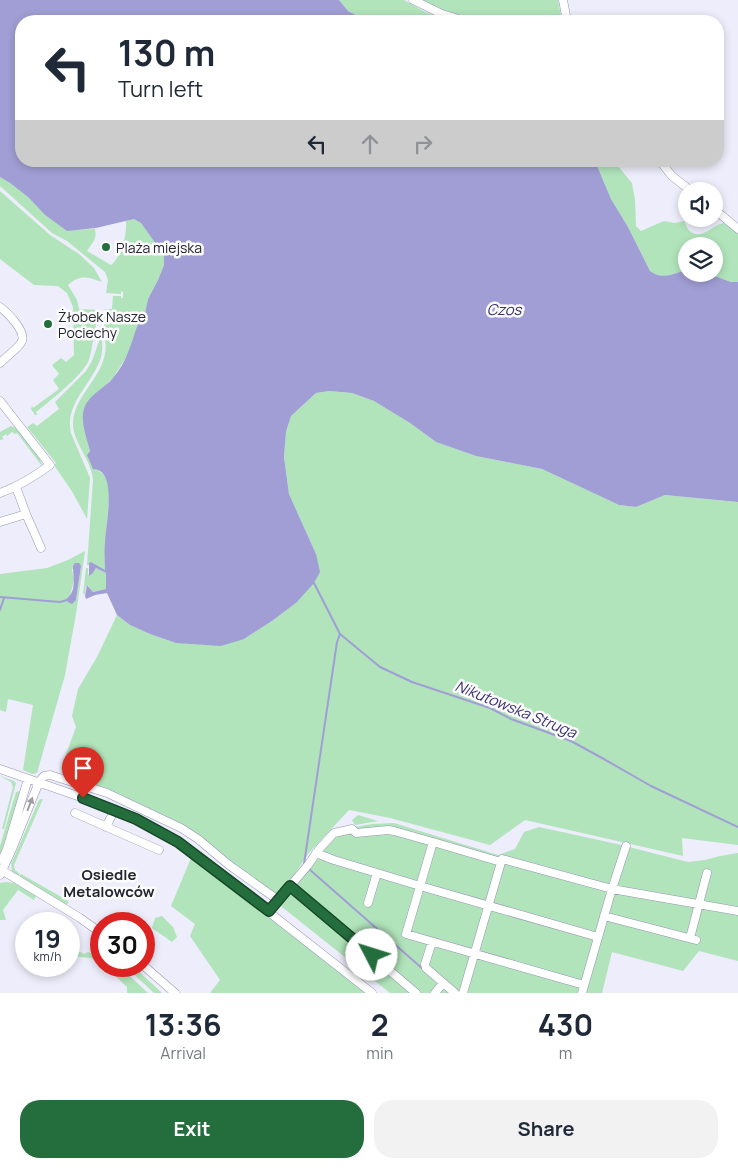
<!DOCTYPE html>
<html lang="en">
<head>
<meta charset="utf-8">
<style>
	:root { --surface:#fff; --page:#f2f2f3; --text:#1f2937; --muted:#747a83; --accent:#236e3c }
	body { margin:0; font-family:Manrope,sans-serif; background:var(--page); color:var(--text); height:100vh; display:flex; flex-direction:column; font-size:19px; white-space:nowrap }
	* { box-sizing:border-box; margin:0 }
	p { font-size:16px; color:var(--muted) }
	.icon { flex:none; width:28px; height:28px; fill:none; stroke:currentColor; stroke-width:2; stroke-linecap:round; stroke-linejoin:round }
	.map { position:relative; height:993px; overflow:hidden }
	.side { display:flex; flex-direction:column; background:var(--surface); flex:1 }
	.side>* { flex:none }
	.guide { position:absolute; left:15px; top:15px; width:709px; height:152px; border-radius:20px; box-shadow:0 2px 8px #0003; background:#fff; color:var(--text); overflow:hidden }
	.tools { position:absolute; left:678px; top:182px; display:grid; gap:10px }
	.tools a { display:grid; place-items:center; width:45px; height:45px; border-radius:50%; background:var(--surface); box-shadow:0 2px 8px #0003; font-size:25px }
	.speed { position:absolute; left:15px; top:912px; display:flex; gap:10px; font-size:25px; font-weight:700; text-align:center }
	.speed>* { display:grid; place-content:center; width:65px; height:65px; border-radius:50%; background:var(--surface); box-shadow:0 2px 8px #0003; line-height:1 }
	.speed small { font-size:12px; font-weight:400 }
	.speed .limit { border:8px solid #d22; background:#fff; color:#111 }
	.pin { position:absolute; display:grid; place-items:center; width:42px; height:42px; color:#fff; margin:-51px -21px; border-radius:50% 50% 50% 0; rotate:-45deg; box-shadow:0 0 5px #0007 }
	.pin .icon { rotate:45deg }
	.me { position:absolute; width:55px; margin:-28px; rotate:310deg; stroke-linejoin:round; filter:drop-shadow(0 0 4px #0008) }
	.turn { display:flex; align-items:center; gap:18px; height:105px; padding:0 20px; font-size:22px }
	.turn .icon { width:65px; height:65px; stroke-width:2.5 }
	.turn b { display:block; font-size:35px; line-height:42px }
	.lanes { display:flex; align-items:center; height:48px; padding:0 20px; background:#0003; justify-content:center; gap:25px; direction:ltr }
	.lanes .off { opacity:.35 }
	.eta { display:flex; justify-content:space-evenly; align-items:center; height:85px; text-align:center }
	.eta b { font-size:30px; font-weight:700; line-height:35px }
	.button { display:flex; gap:10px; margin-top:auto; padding:10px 20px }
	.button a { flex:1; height:58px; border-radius:20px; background:var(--accent); color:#fff; font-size:20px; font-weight:700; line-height:58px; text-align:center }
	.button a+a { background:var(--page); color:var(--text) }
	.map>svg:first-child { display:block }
	.green { fill:#b1e4bb; fill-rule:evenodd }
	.water { fill:#a19ed5 }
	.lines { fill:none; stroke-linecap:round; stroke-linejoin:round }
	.stream { stroke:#a19ed5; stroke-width:2 }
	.minor-casing { stroke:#9594b4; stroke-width:9 }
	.minor { stroke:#fff; stroke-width:8 }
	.oneway { fill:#9d9da3 }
	.route-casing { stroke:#174827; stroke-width:12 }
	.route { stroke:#236e3c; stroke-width:9 }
	.poi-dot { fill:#236e3c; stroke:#fbfbfb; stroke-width:2 }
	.labels { text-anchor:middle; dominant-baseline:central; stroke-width:5; stroke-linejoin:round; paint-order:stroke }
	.poi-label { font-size:14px; fill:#252532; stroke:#fbfbfb; text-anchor:start }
	.water-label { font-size:15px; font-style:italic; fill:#3b3073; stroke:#fbfbfb }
	.neighbourhood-label { font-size:15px; font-weight:bold; fill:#252532; stroke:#fbfbfb }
</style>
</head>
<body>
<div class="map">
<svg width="738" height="993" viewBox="0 0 738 993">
	<rect width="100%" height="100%" fill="#ededfb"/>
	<path class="green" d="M339,0H404L425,12L450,21H367L348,11Z
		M418,0H558L562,21H479L458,17Z
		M595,161H614L632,183L635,200L636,226L641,231L664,221L675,223L684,221C686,225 688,230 691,232C702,240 713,225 723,223L738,234V282H731L709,274H714V246H686V270C672,274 663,280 650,271L628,227L611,199Z
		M0,177L10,183L28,197L45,215L66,230L95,229C97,239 93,242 87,251L111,265C122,256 127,234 126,221L134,219L141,223L153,239L164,251V265L158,280L148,299L145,313L128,354L113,378L91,399L84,426L90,451L88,454L96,469L103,474L107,480L110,490L105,543L106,571L91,562L89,564V565H87L93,480C92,461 72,441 73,423C74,398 98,381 104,358C108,344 104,334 104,320C104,316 105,312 105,309H112L113,296H121V298H123V292L121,291V294L106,293L108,280L105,272L67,241L52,233L0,186Z
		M0,191L50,235L79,254L94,268L102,282C88,277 80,274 68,285L77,300L79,309L100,310C98,317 96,323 95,329C93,339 92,350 89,360C83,375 50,401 36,412L37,415H35L31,409L32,406L33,408L59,389L53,380L59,374L52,365L61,358L66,362L74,355L73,307L67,293L58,286L34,285L0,259Z
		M102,333C102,341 103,350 101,357C93,384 64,403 71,433L90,478L87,519L73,493L54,465L56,463L27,427L33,423L37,426L59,409L55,402L86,371L92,361Z
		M329,391L352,393L374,401L410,423L436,442L476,456L542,469L619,505L636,507L665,495L738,502V845L682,838L683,856L525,820L490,845L390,818L349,810L308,854L294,875L276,895L181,825L110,791L64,775L61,768L76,727L72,716L78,689L97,657L117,615L130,625L150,634L176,643L244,639L272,621L296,603L316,554L289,494L284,457L286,432L291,416L316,393Z
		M11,426L16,428L39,457L42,464V466L17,433L15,434L12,432L7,436L6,434L2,437L4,439L0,440V432Z
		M85,551L76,614L65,675L37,773L32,774L23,770L33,705L8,699L6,712L0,710V574L47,568L68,560ZM81,566L76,600L70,596L74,580L72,569Z
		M86,568H88V574L90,576L96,568L106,573V589L93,592L88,585L86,586L85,594H83Z
		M0,776L14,781L16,783L4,829H2L13,787L11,782Z
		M21,791L4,850L0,859V846L16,792Z
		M41,799H43L14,865L15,870L20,874L18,876L12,872L11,864L39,800Z
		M358,815L378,821L355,825L352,820Z
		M394,823L498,855L515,849L524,832L539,827L617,844L688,862L705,860L720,856L738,853V961L699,951L683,971L612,952L602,993H390L277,903L343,829L372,824Z
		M191,858L355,984L366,993H210L220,980L190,936L195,924L171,906Z
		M21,874L65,899L69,902L65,906L19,877Z
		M6,882L14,883L36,896L34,900L18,890L3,910L6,920H0V883Z
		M162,916L173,927L177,937L172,942L152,928L155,918Z
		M69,946L84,954L88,952L101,956V963L91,958L69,956Z
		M105,966H119L148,993H127V987Z
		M125,966H133L162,993H154Z"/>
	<path class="water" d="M0,0H339L348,11L367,21H21V161H595L611,199L628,227L650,271C663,280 672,274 686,270V274H709L731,282H738V502L665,495L636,507L619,505L542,469L476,456L436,442L410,423L374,401L352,393L329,391L316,393L291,416L286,432L284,457L289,494L316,554L320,572L314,583L296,603L272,621L244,639L221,646L176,643L150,634L130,625L117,615L107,593L95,595L86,599L85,596L87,585L93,592L106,589V573L96,568L92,574L89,576V563L91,562L105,570C105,561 104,552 105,543C105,526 119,470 93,469L87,455L90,451C87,439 80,421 84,409C88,395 105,388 113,378C127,362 131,343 138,324L140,322H141L145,313L148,299L158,280L164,265V251L156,244L141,223L134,219L96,228L67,231L45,215L28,197L10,183L0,177Z
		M75,563H79L81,566L76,600L72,604L68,602L66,599C77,592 73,577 73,566Z"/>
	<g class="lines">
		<path class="stream" d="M314,583L340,634L380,667L412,682L490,708L511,719L571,741L602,758L651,786L738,827
			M0,597L60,602L67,600
			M0,610L4,598
			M306,865L304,864L337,642L340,634
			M309,869L424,970"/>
		<defs>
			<path id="minor" d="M413,0L442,14L465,21
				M563,0L567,21
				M660,161L672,176L691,191
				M714,209L738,229
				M0,307C8,313 28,333 21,343C16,350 6,357 0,363
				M0,401L50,465C34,477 19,486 0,493
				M26,514L41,548
				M0,522L26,514L16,487
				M0,769L115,809L136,819L163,833L196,855L372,993
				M75,813L159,850
				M106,827L115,809
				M433,842L501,862
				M316,853L334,860L420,886L598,937
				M2,860L7,849L28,779
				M0,869L80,918L101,933
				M0,875L12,849L39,782L44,776L50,775L107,793L181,828L198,839L229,865L278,900
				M290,886L416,993
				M368,903L377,873
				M269,911L308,865L320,848L334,833L352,829L356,833L388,830L394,831L433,842L406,934L584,985
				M604,916L696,940
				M690,938L707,873
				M432,942L425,964L426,968L455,993
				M144,966L175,993
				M435,993L443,983
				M463,993L502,859L612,889L738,911
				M582,993L612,889L626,846"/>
		</defs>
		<use href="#minor" class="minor-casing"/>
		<use href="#minor" class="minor"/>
	</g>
	<defs><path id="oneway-solid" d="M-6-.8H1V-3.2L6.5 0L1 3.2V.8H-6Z" transform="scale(1.25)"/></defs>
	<use class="oneway" href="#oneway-solid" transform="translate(30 804) rotate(-69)"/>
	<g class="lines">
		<defs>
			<path id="route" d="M83,798L136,819L178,842L269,911L290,886L372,955"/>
		</defs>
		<use href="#route" class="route-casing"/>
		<use href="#route" class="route"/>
	</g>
	<g class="poi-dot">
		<circle cx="106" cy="247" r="5"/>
		<circle cx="48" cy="324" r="5"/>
	</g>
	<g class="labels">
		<g class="poi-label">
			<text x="116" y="247">Plaża miejska</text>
			<text x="58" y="316">Żłobek Nasze<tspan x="58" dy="16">Pociechy</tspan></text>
		</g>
		<g class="water-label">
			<text x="504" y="309">Czos</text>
			<text transform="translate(516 709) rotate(22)">Nikutowska Struga</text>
		</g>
		<g class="neighbourhood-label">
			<text x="109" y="874">Osiedle<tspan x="109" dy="17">Metalowców</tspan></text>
		</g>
	</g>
</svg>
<div class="tools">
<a><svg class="icon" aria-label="sound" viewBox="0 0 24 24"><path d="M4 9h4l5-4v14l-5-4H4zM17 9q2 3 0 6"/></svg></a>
<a><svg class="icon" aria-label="layers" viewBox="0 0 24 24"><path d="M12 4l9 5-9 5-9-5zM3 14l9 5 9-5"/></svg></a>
</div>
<div class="speed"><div>19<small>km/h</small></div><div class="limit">30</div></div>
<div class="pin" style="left:83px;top:798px;background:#d93025"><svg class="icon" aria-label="arrive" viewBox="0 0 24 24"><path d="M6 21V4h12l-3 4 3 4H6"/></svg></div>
<svg class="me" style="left:372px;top:955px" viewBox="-20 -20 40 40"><circle r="19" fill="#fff"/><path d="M0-13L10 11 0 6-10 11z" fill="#236e3c"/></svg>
<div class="guide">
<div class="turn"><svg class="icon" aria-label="left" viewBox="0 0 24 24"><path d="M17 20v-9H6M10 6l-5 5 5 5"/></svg><div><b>130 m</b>Turn left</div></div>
<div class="lanes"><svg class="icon" aria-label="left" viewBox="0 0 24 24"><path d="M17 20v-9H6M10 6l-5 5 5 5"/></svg><svg class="icon off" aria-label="ahead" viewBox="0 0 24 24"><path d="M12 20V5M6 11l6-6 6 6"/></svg><svg class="icon off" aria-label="right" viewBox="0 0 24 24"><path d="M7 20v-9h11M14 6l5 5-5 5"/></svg></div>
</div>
</div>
<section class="side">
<div class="eta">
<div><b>13:36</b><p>Arrival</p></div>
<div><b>2</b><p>min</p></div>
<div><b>430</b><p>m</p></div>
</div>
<div class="button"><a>Exit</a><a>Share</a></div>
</section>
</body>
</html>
